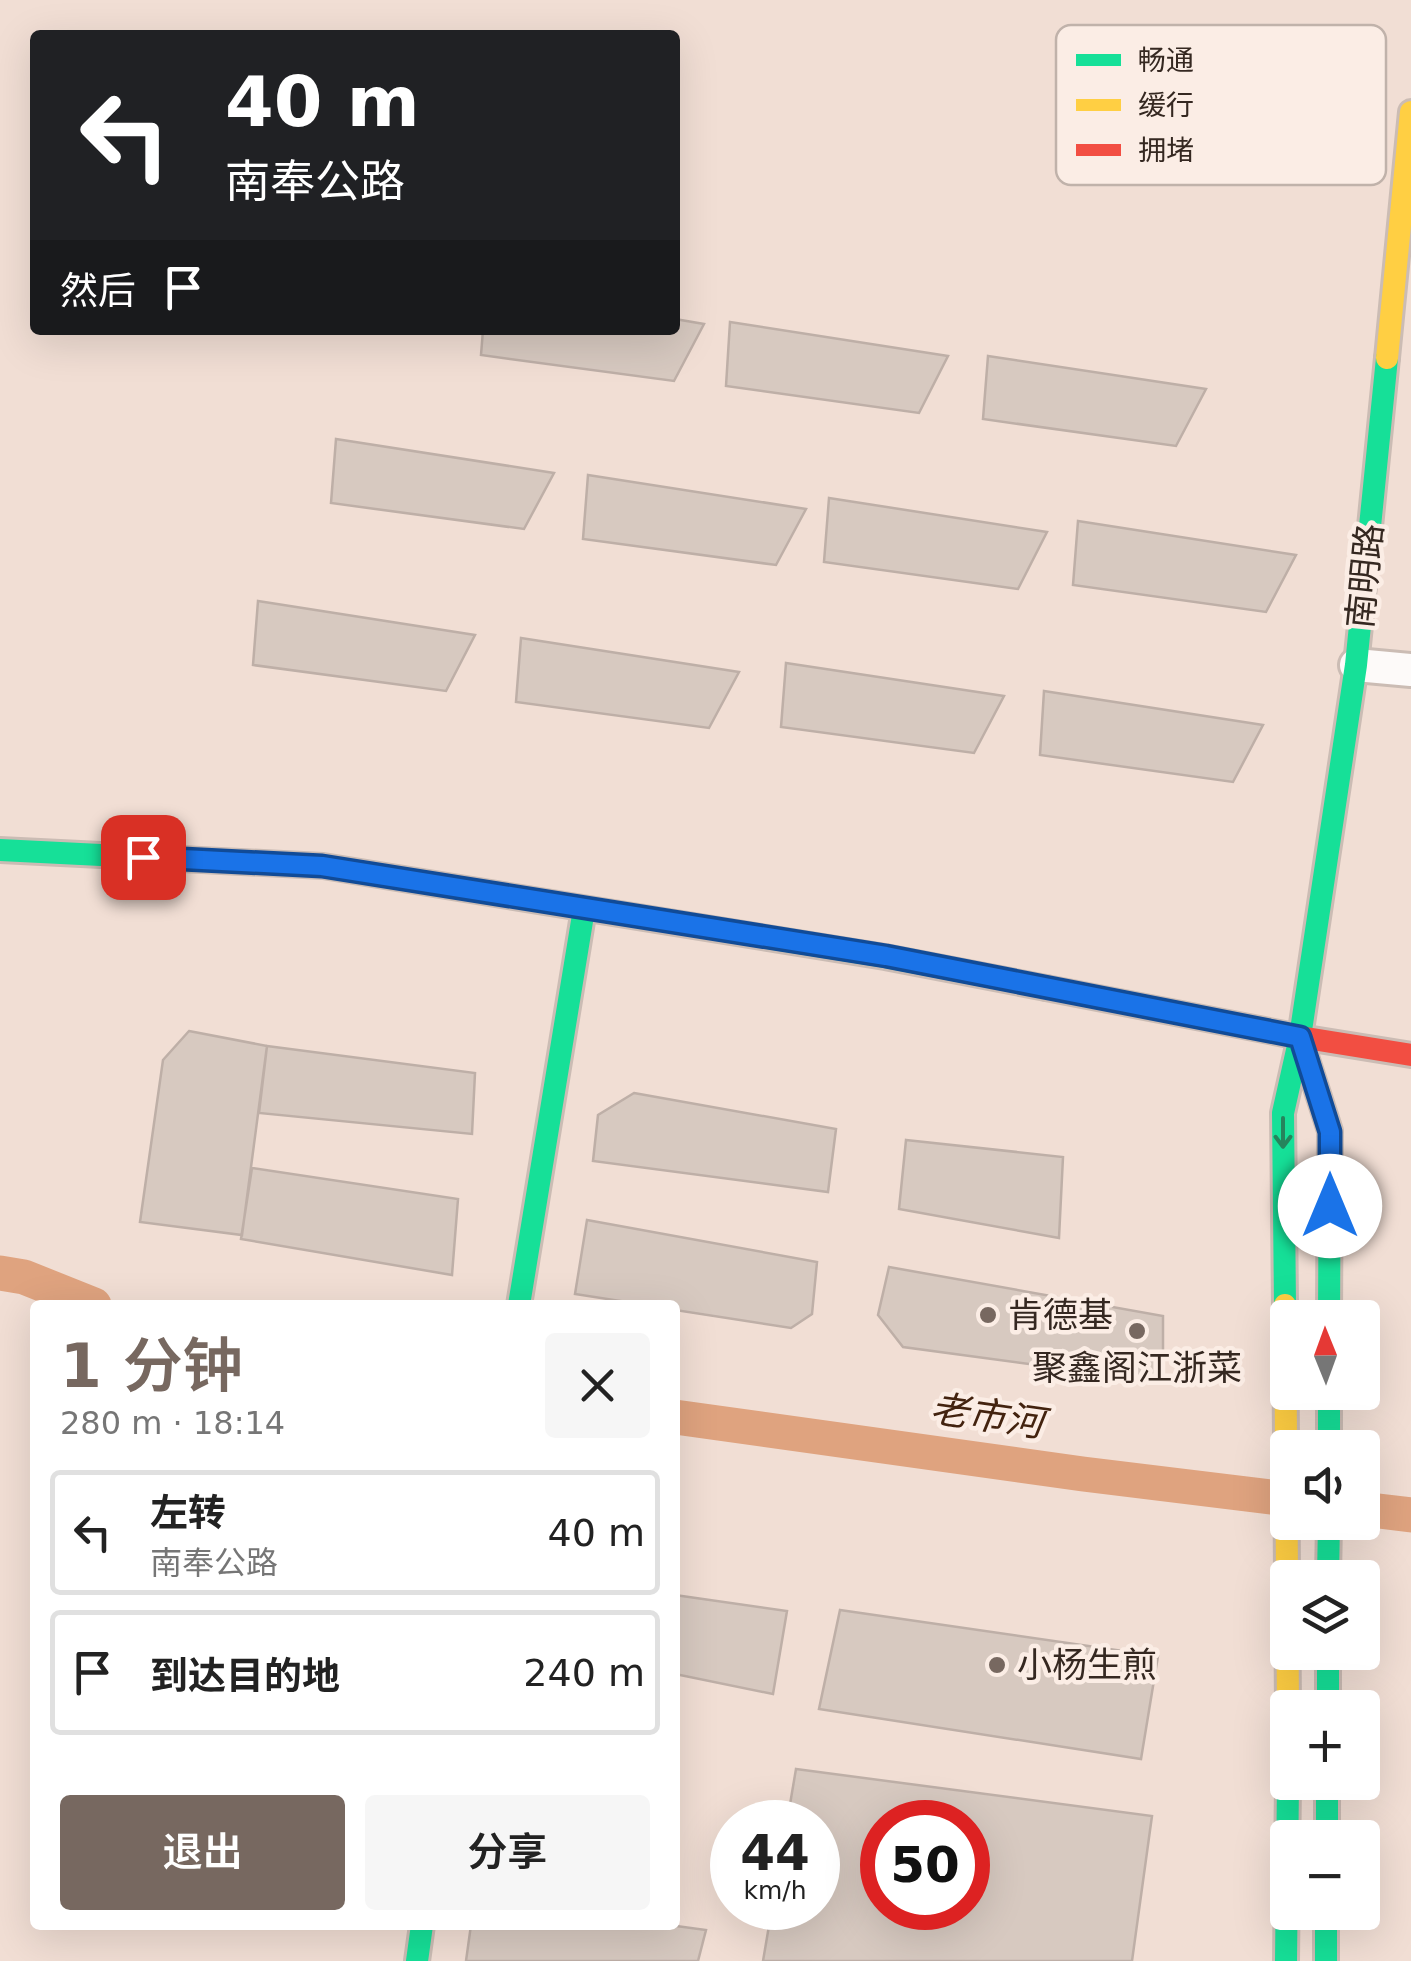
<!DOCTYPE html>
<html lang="zh">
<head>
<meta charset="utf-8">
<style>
	:root { --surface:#fff; --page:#f6f6f6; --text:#222; --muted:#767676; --line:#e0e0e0; --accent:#776860 }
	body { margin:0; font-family:"DejaVu Sans","Noto Sans SC",sans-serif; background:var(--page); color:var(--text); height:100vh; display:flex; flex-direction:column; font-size:38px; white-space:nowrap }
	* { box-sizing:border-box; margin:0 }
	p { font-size:32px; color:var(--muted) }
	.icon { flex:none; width:55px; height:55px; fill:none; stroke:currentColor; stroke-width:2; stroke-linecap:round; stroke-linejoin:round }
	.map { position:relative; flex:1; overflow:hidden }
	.panel { position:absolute; left:30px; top:1300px; width:650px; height:630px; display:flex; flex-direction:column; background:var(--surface); border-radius:10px; box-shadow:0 10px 40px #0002 }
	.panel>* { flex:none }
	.hud { position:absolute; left:30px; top:30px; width:650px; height:305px; border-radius:10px; box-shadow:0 10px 40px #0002; background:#202124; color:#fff; overflow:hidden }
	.needle { width:65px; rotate:359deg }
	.tools { position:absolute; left:1270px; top:1300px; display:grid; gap:20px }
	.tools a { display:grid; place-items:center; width:110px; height:110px; border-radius:10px; background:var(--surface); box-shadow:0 10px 40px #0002; font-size:50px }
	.speed { position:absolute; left:710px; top:1800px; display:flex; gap:20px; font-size:50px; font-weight:700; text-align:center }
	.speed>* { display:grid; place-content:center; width:130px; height:130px; border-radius:50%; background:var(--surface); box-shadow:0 10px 40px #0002; line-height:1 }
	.speed small { font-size:25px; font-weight:400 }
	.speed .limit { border:15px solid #d22; background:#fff; color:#111 }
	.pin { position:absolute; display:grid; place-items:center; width:85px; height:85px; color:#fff; margin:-42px; border-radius:20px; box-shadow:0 5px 15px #0006 }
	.me { position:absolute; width:110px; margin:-55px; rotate:0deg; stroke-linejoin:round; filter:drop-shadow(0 0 8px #0008) }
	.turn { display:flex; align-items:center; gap:35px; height:210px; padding:0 30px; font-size:45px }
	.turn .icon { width:130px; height:130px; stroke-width:2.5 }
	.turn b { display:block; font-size:70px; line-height:85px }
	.then { display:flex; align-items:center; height:95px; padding:0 30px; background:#0003; gap:20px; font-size:38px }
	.round { display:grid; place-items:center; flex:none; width:105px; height:105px; border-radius:10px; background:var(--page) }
	.summary { display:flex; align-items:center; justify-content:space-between; height:170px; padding:0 30px }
	h1 { font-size:60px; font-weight:600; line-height:75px; color:var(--accent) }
	.cta { display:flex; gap:20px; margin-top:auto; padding:20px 30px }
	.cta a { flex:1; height:115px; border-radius:10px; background:var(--accent); color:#fff; font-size:40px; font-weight:600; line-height:115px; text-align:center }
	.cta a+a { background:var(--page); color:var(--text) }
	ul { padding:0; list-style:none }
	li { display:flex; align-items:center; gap:30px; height:125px; margin:0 20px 15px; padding:0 10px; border:5px solid var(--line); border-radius:10px }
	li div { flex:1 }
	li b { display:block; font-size:38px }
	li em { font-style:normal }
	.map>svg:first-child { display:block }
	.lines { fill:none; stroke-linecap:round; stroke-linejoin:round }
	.canal { stroke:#dfa37f; stroke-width:35 }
	.building { fill:#d7c9c0; stroke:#beafa7; stroke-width:2.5; fill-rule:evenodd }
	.street-casing { stroke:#cbbcb4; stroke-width:38 }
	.fast-casing { stroke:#cbbcb4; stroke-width:28 }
	.slow-casing { stroke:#cbbcb4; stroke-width:28 }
	.jam-casing { stroke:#cbbcb4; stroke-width:28 }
	.street { stroke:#fdfaf9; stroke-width:32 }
	.fast { stroke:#16e098; stroke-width:22 }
	.slow { stroke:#ffcf43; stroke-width:22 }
	.jam { stroke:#f24e42; stroke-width:22 }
	.oneway { stroke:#26845c }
	.route-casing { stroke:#114b97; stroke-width:25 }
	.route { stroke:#1a73e8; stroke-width:18 }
	.poi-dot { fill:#776860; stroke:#fbede5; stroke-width:4 }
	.labels { text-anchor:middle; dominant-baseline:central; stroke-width:9; stroke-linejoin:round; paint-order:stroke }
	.street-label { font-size:35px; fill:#352821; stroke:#fbede5 }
	.poi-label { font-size:35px; fill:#352821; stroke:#fbede5; text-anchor:start }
	.water-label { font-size:38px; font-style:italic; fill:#43230f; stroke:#fbede5 }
	.key { fill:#fbede5; stroke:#c0b2aa; stroke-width:2.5 }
	.key-label { font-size:28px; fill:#352821 }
</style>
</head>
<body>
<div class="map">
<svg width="1411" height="1961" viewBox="0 0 1411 1961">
	<rect width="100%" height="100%" fill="#f1ded4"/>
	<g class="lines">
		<path class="canal" d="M0,1273L24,1277L94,1305
			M675,1417L1083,1474L1288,1499
			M1362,1509L1411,1515"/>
	</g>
	<path class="building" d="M675,319L704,324L674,381L481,355L483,330H675Z
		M730,322L948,356L919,413L726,386Z
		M988,356L1206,389L1176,446L983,419Z
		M336,439L554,473L524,529L331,503Z
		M588,475L806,509L776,565L583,539Z
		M829,498L1047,532L1018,589L824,562Z
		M1078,521L1296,555L1266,612L1073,585Z
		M258,601L475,635L446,691L253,665Z
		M521,638L739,672L709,728L516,702Z
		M786,663L1004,696L974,753L781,727Z
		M1044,691L1263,725L1233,782L1040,755Z
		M189,1031L267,1046L242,1235L140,1222L163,1060Z
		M267,1046L475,1073L472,1134L259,1113Z
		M634,1093L836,1129L828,1192L593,1161L598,1115Z
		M906,1140L1063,1157L1059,1238L899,1209Z
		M252,1168L458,1199L452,1275L241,1239Z
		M587,1220L817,1262L812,1314L791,1328L675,1310V1305H646L575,1294Z
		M889,1267L1163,1316V1382L903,1347L878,1315Z
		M675,1595L787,1611L773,1694L675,1674Z
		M840,1610L1158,1656L1141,1759L819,1709Z
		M796,1769L1152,1816L1132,1961H763L772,1908H818V1822H787ZM882,1822H968V1908H882Z
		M471,1925H669L706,1930L698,1961H466Z"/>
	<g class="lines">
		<defs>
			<path id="street" d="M1356,665L1411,670"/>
			<path id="fast" d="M0,850L323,866L885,957L1046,988
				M1301,1041L1330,1131L1329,1318
				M519,1305L584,909
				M1285,1305L1283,1113L1300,1037L1356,665L1387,358
				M1329,1392V1448
				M1328,1578L1329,1522
				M1328,1652V1708
				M1327,1782V1838
				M1326,1912V1961
				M417,1961L422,1925
				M1286,1961L1288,1782"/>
			<path id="slow" d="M1387,358L1411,112
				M1285,1305L1288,1708"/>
			<path id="jam" d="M1046,988L1300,1037L1411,1055"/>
		</defs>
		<use href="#street" class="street-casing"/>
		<use href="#fast" class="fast-casing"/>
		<use href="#slow" class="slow-casing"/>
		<use href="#jam" class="jam-casing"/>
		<use href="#street" class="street"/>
		<use href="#fast" class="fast"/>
		<use href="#slow" class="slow"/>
		<use href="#jam" class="jam"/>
	</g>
	<defs><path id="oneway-shaft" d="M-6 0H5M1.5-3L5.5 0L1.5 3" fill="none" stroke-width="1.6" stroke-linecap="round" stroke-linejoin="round" transform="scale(2.5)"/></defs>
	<use class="oneway" href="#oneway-shaft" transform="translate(1283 1133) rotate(90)"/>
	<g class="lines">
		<defs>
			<path id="route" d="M143,857L322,866L886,956L1300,1037L1330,1132V1206"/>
		</defs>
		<use href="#route" class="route-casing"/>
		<use href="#route" class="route"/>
	</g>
	<g class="poi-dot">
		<circle cx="988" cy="1315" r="10"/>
		<circle cx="1137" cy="1331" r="10"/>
		<circle cx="997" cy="1665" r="10"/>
	</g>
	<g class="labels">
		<g class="street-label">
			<text transform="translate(1365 576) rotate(-84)">南明路</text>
		</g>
		<g class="poi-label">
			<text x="1008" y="1315">肯德基</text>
			<text x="1137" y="1368" text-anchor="middle">聚鑫阁江浙菜</text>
			<text x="1017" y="1665">小杨生煎</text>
		</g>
		<g class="water-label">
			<text transform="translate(987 1416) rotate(8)">老市河</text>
		</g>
	</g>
	<rect x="1056" y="25" width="330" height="160" rx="15" class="key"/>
	<rect x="1076" y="54" width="45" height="12" fill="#16e098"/>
	<rect x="1076" y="99" width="45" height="12" fill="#ffcf43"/>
	<rect x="1076" y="144" width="45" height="12" fill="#f24e42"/>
	<g class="key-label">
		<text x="1138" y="70">畅通</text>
		<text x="1138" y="115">缓行</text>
		<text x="1138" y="160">拥堵</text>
	</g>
</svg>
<div class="tools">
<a><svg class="needle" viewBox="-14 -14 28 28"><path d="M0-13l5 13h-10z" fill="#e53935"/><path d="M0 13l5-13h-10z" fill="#767676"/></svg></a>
<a><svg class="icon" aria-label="sound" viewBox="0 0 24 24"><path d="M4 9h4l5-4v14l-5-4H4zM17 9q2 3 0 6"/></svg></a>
<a><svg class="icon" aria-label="layers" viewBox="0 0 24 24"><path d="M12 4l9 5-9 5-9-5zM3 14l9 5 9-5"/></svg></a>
<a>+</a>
<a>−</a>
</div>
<div class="speed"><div>44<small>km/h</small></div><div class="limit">50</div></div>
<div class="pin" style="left:143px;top:857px;background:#d93025"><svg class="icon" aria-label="arrive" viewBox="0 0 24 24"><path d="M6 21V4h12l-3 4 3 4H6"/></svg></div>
<svg class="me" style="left:1330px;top:1206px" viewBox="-20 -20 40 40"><circle r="19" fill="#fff"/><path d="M0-13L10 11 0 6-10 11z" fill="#1a73e8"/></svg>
<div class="hud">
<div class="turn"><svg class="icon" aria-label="left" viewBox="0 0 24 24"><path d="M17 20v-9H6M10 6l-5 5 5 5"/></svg><div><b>40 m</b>南奉公路</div></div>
<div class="then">然后<svg class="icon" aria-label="arrive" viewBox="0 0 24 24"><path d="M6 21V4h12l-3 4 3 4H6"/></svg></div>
</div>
<section class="panel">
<div class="summary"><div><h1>1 分钟</h1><p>280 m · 18:14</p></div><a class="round"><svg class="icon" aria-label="close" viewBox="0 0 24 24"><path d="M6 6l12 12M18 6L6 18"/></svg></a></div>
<ul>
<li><svg class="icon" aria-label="left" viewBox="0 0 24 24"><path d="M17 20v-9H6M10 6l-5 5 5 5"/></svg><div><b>左转</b><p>南奉公路</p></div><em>40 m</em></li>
<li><svg class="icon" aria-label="arrive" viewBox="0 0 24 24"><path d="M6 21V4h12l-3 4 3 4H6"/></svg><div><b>到达目的地</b></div><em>240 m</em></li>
</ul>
<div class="cta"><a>退出</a><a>分享</a></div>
</section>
</div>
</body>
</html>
